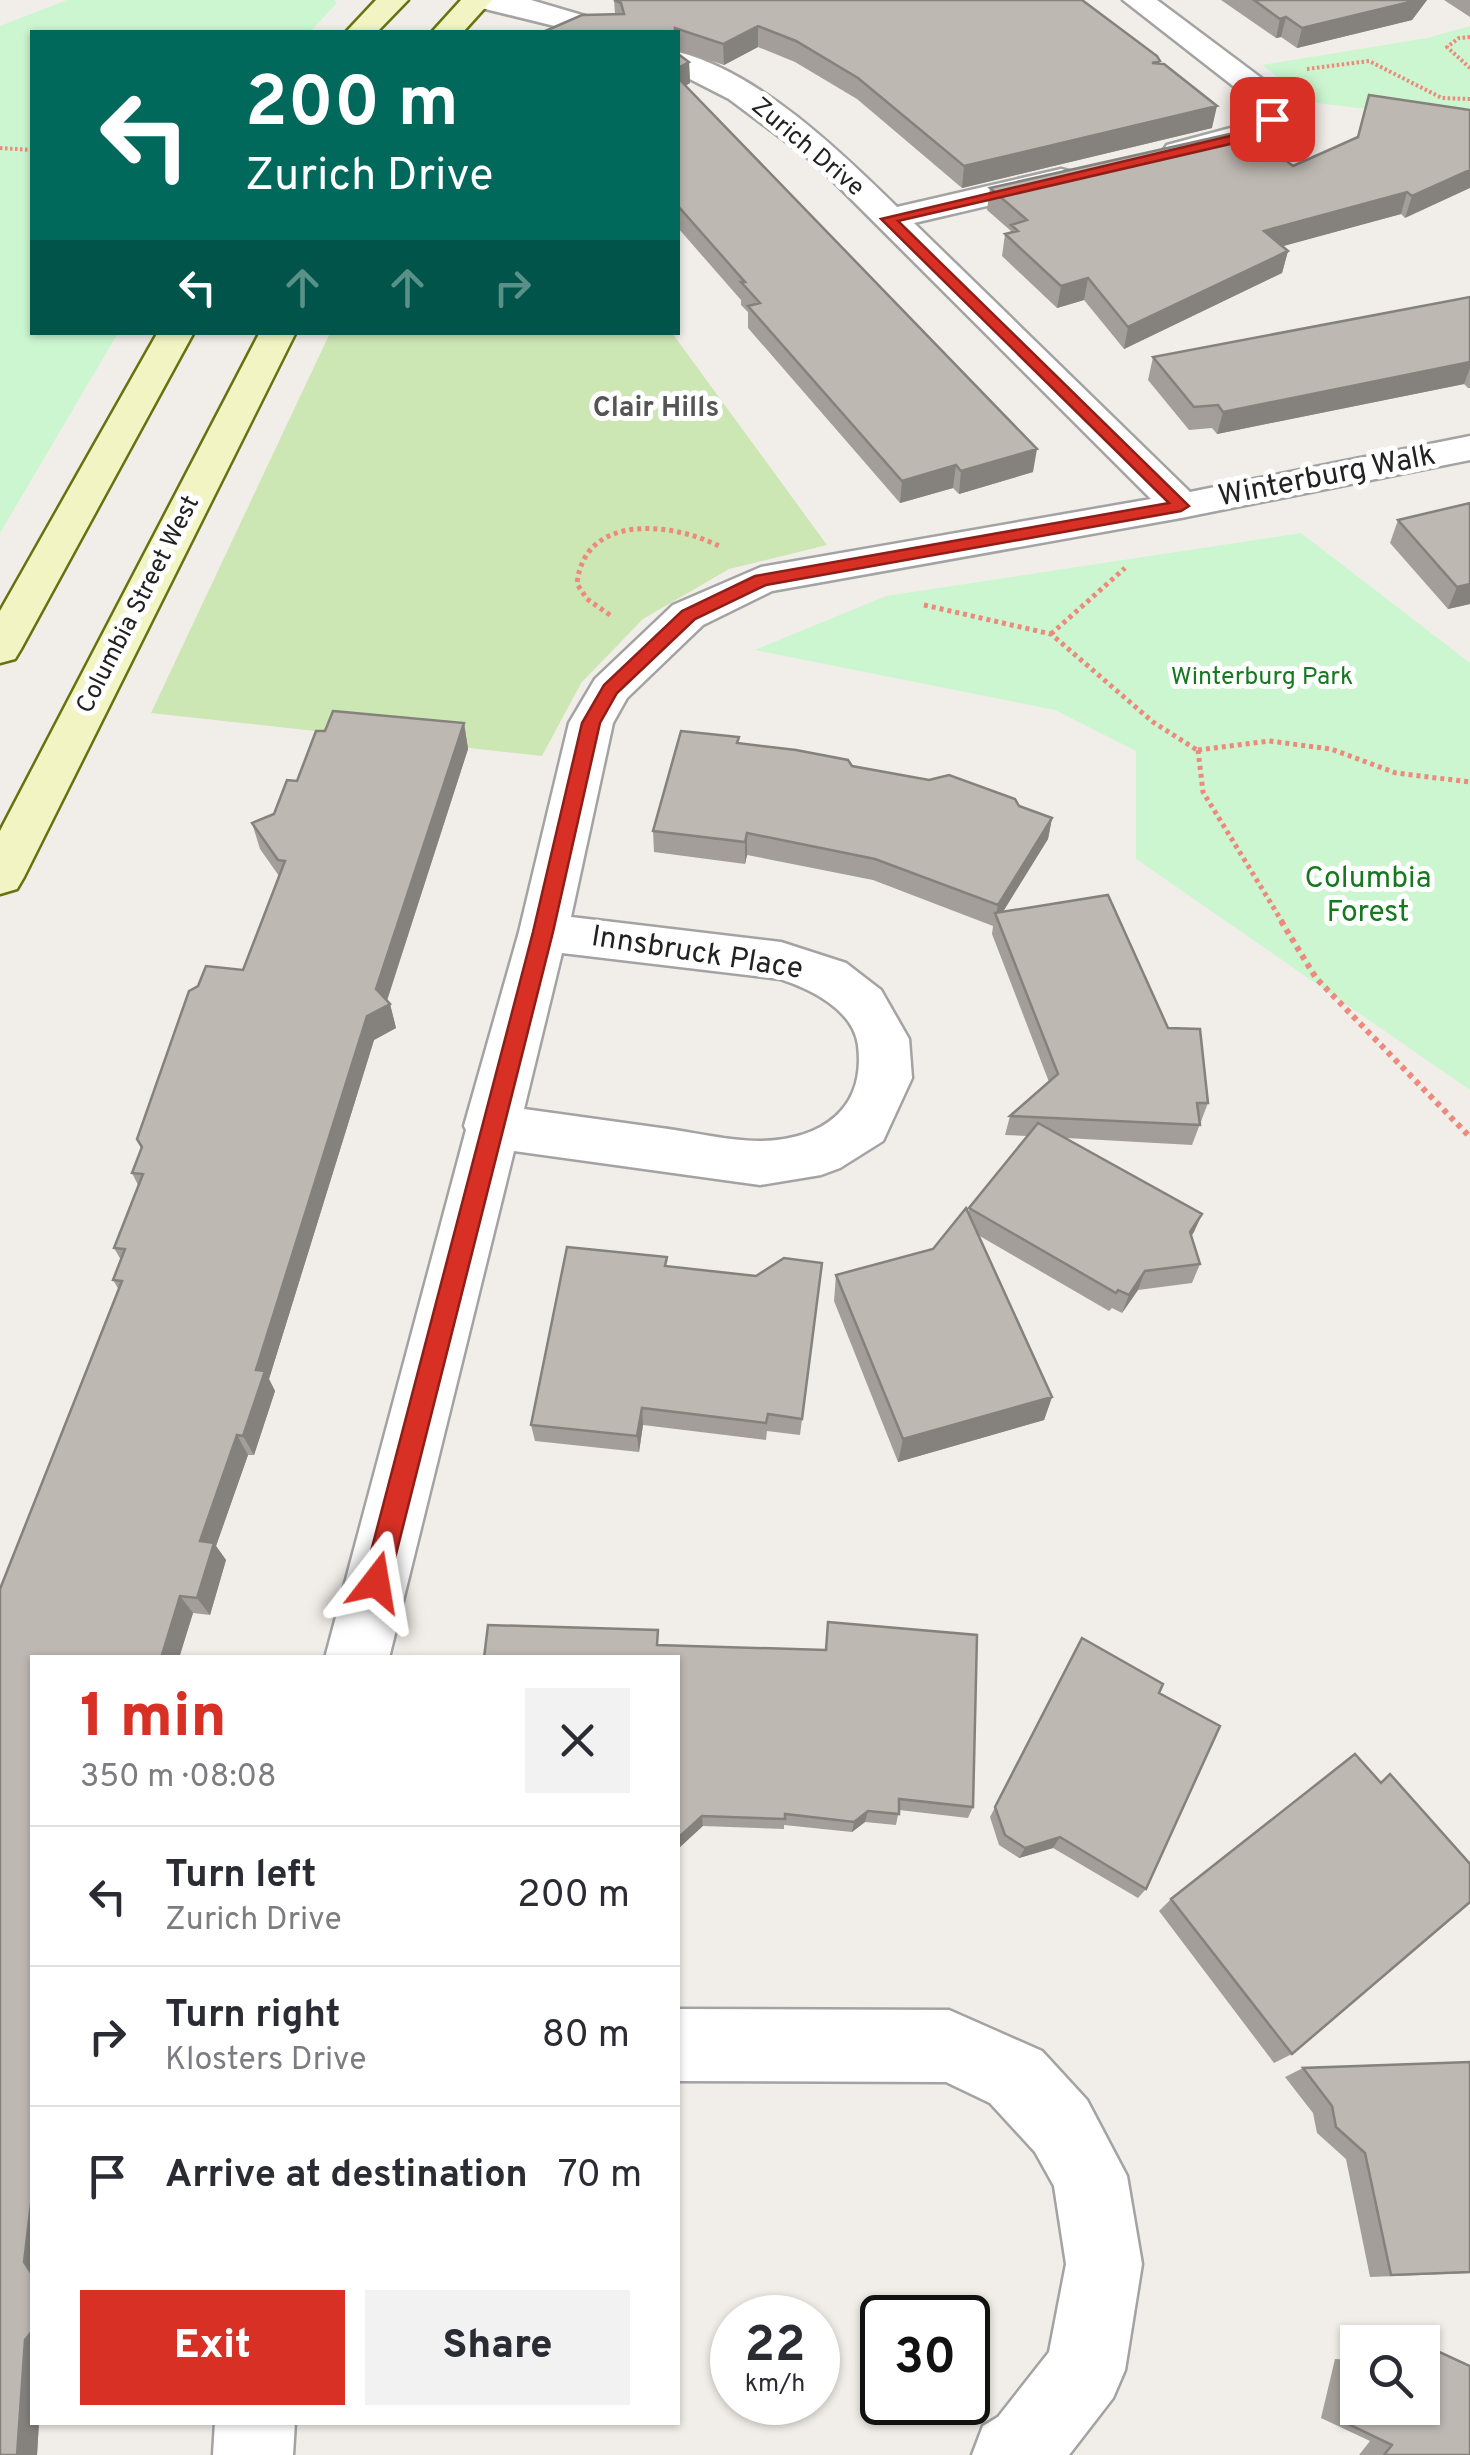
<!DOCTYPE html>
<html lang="en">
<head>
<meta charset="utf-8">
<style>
	:root { --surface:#fff; --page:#f2f2f3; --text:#2b2b33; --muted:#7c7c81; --line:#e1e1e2; --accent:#d93025 }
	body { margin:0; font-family:Overpass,sans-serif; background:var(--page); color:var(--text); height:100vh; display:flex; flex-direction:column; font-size:38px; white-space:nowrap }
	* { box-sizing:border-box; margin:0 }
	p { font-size:32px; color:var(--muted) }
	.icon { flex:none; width:55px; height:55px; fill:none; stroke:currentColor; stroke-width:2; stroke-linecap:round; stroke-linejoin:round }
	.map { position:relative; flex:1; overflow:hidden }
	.panel { position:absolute; left:30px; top:1655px; width:650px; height:770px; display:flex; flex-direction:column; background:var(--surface); border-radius:0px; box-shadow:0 2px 8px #0004 }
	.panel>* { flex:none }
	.top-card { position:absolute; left:30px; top:30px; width:650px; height:305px; border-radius:0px; box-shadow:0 2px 8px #0004; background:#00695c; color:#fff; overflow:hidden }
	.buttons { position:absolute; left:1340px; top:2325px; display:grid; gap:20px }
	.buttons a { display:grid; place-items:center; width:100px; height:100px; border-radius:0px; background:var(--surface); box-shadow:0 2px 8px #0004; font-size:50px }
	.speed { position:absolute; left:710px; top:2295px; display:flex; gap:20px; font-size:50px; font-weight:700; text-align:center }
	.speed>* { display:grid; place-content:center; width:130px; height:130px; border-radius:50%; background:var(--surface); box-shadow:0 2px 8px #0004; line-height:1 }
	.speed small { font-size:25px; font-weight:400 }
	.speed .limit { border:5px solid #111; border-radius:15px; background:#fff; color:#111 }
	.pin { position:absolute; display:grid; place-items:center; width:85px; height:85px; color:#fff; margin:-42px; border-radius:20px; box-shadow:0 5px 15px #0006 }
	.me { position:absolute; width:110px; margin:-55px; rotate:14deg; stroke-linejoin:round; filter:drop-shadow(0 0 8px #0008) }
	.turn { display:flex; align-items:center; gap:35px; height:210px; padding:0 50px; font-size:45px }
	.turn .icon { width:130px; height:130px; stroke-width:2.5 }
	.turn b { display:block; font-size:70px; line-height:85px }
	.lanes { display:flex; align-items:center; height:95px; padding:0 50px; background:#0003; justify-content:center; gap:50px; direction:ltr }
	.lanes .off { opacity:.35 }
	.round { display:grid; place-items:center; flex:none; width:105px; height:105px; border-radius:0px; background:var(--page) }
	.summary { display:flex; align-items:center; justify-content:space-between; height:170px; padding:0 50px }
	h1 { font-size:60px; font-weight:800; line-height:75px; color:var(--accent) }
	.primary-button { display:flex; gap:20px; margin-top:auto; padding:20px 50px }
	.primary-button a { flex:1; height:115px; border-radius:0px; background:var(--accent); color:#fff; font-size:40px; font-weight:800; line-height:115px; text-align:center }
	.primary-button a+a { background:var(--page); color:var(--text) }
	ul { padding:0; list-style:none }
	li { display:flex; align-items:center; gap:30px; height:140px; padding:0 50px; border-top:2px solid var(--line) }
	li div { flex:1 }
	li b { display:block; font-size:38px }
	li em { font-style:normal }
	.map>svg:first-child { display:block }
	.grass { fill:#cce6b4 }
	.park { fill:#cbf6cf }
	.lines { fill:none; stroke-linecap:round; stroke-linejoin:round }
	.street-casing { stroke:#a3a3a3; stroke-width:5 }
	.secondary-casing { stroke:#67720f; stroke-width:5 }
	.path-far2 { stroke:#ee897d; stroke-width:4; stroke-dasharray:2.5 2.5; stroke-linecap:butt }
	.path-far1 { stroke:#ee897d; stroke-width:5; stroke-dasharray:4 4; stroke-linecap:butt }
	.path { stroke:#ee897d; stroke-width:6; stroke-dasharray:5 5; stroke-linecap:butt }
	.street { fill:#fff; fill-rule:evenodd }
	.secondary { fill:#f2f5c3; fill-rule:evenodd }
	.wall { fill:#a39e99 }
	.shaded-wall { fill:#85817d }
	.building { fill:#beb8b2; stroke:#85817d; stroke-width:2.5 }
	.route { fill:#d93025; stroke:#8d1f18; stroke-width:2.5 }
	.labels { text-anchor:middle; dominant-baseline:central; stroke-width:10; stroke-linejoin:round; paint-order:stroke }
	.far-street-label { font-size:25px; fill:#222; stroke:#fff }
	.far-park-label { font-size:25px; fill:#16791f; stroke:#fff }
	.far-neighbourhood-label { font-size:28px; font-weight:bold; fill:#555; stroke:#fff }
	.street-label { font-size:30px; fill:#222; stroke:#fff }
	.park-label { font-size:30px; fill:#16791f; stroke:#fff }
</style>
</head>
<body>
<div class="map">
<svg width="1470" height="2455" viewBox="0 0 1470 2455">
	<rect width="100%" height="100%" fill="#f1eee9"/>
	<path class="grass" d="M330,333H672L827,545L729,569L643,619L581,683L542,756L151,713Z"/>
	<path class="park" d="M67,0H334L337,3L310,32H32V332L118,333L0,533V26Z
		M1470,26V110L1358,108L1309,102L1262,65L1427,38Z
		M1301,533L1470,663V1090L1136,859V751L1055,710L755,650L886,596Z"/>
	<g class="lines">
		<defs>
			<path id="street" d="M468,0H531L619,26L623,32H579L473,6Z
				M1123,0H1157L1280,92L1289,110L1277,135L1178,162L1167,159L1162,152L1167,145L1253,122L1257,110L1255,103Z
				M678,52C758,72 839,150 897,207L1061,169L1073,172L1077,179L1073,186L914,223L1190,492L1470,436V460L1181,518L772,591L703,625L627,698L613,723L571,917L781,942L846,963L881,990L909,1039L912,1078L883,1141L840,1168L821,1175L760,1185L514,1151L389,1658H325L466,1130L464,1126L519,932L569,723L595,679L673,605L761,567L1151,499L816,164L729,99L678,73ZM562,953L780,979C810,989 853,1009 858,1045C866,1110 821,1140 760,1141C728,1141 693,1132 661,1128C615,1122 570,1115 524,1109Z
				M678,2009L949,2010L1042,2051L1087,2100L1127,2176L1142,2264L1125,2370L1113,2398L1069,2455H972L983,2426L998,2417L1049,2352L1066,2264L1054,2186L1035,2152L990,2103L946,2082L678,2081Z
				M215,2422H295L293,2455H213Z"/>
			<path id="secondary" d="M376,0H408L377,32H346Z
				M461,0H492L463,32H432Z
				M158,332H194L21,649L15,659L0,663V611Z
				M260,332H296L24,877L17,889L0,894V831Z"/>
		</defs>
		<use href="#street" class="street-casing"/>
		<use href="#secondary" class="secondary-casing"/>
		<path class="path-far2" d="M1470,37L1459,38L1447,47L1470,68
			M1307,69L1369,61L1442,98L1470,99
			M0,148L32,150"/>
		<path class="path-far1" d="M924,605L1051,634L1153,722L1197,750
			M610,615L587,599L577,584C584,513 671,522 719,546
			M1051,634L1125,568
			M1198,750L1203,792L1283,923
			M1198,750L1269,741L1331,749L1396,773L1470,782"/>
		<path class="path" d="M1281,921L1316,978L1470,1137"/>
		<use href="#street" class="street"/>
		<use href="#secondary" class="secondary"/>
	</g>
	<path class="wall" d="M614,0L1160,61L1159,64L1212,128L962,188L857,99L795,62L758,47L724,65L678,50V32H543L615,14Z
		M1221,0H1427L1412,20L1297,48L1281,37L1276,38Z
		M1444,0H1470V17Z
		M678,54L689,62L690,83L685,86L1033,472L959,494L953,488L900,503L748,328V312L741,305V300L678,228Z
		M1470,110L1405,218L1401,214L1282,246L1288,251L1282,273L1124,349L1084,300L1057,308L1002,256L1005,234L1010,232L1011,231L987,210L990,188L1293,166Z
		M1470,297V388H1468L1464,384L1217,434L1212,428L1189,430L1148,380L1153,357Z
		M1470,503V604L1448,609L1390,543L1398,520Z
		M333,711L464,723L468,749L387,1001L390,1004L396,1028L374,1040L269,1379L275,1391L254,1455H248L216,1546L226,1560L210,1615L193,1613L179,1658H32V2422H39L37,2455H0V1589L119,1290L113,1280L121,1260L114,1248L138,1185L132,1173L141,1148L137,1139L189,991L198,986L206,966L243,970L279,876L260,849L252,823L274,814L287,780L297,781L316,731H325Z
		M739,744L852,766L1019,806L1052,818L1048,839L1003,911L1168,1028L1208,1103L1192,1145L1066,1138L1202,1214L1191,1237L1200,1264L1192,1283L1138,1290L1122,1313L1112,1308L1109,1311L978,1235L1052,1397L1044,1420L898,1462L834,1301L836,1275L933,1249L968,1213L969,1208L1027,1136L1005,1135L1010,1116L1049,1082L992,934L993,926L873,880L747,855L745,864L654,852L653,831Z
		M822,1263L800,1435L767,1431L766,1440L643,1425L639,1452L535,1441L531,1425L667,1266L756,1276Z
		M1082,1638L1159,1693L1146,1889L1138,1898L1053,1848L1019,1858L999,1845L990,1817Z
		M660,1645L973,1807L968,1818L899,1810L896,1825L865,1822L852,1832L784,1825V1829L703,1826Z
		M1380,1782L1292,2054L1274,2063L1159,1911L1171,1899Z
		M1470,2062V2273L1370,2277L1346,2159L1317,2133L1313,2113L1285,2077L1303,2068Z
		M1382,2335H1404L1405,2342H1383Z
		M1335,2359L1355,2360L1470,2455H1359L1370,2441L1321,2418Z"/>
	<path class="shaded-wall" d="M1418,0H1427L1412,20L1297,48L1302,28Z
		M1286,17L1281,37L1276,38L1280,19Z
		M758,26V47L724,65L723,44Z
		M689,62L690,83L678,90V68Z
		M1217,106L1212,128L962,188L964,166Z
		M1470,170V188L1405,218L1412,196Z
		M1407,192L1401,214L1258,253L1264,231Z
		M1288,251L1282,273L1124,349L1128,327Z
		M1088,278L1084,300L1057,308L1061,286Z
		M1470,362V368L1464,384L1217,434L1223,412Z
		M1037,449L1033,472L959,494L961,471Z
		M956,465L953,488L900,503L902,481Z
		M1470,584V604L1448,609L1457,587Z
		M464,723L468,749L385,1006L390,1004L396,1028L374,1040L269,1379L275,1391L254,1455L243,1436L256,1370L376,989Z
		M1052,818L1048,839L998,920L996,915L998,905Z
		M747,833V855L745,864V842Z
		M1202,1214L1194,1232L1182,1251L1190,1232Z
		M1145,1271L1138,1290L1122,1313L1129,1295Z
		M1052,1397L1044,1420L898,1462L903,1439Z
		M642,1408L643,1425L639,1452L637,1436Z
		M237,1435L248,1455L216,1546L226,1560L210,1615L197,1598L200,1541Z
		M180,1596L193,1613L179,1658H161Z
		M868,1811L865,1822L852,1832L854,1822Z
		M702,1816L703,1826L678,1849V1838Z
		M1060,1837L1053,1848L1019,1858L1025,1848Z
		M32,2196V2274L24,2262Z
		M32,2331V2422H39L37,2455H17L25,2340Z"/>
	<path class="building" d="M614,0H1082L1157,56L1160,61L1152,63L1164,64L1217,106L964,166L858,78L796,41L758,26L723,44L675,28V32H543L582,15L624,14L621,3Z
		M1254,0H1418L1302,28L1286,17L1280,19Z
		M678,54L689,62L678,68Z
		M678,78L1037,449L961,471L956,465L902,481L748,306L760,303L741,282H745L678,206Z
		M1369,95L1470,110V170L1412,196L1407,192L1264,231L1288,251L1128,327L1088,278L1061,286L1005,234L1018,231L1011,225L1027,220L990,188L1247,130L1293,166L1358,137Z
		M1470,297V362L1223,412L1218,405L1194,407L1153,357Z
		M1470,503V584L1457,587L1398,520Z
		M333,711L464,723L376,989L390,1004L367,1016L256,1370L265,1371L243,1436L237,1435L200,1541L214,1543L197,1598L180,1596L161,1658H32V2196L24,2262L32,2274V2331L25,2340L17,2455H0V1589L122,1281L113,1280L125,1249L114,1248L143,1174L132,1173L142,1147L137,1139L189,991L198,986L206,966L243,970L285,861L278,860L252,823L274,814L287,780L297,781L316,731H325Z
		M681,731L739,737L737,743L796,750L848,760L852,766L929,780L949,775L1015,799L1019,806L1052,818L998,905L875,859L747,833L745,842L653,831Z
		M1108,895L1168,1028L1200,1029L1208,1103H1197L1200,1125L1010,1116L1058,1074L995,913Z
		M1038,1123L1202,1214L1190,1232L1200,1264L1145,1271L1129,1295L1118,1290L1116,1293L969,1208Z
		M966,1208L1052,1397L903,1439L836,1275L933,1249Z
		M567,1247L667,1257L665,1266L756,1276L784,1258L822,1263L802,1419L768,1414L766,1423L642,1408L637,1436L531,1425Z
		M828,1622L977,1635L973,1807L899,1799V1814L868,1811L854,1822L785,1814V1819L702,1816L678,1838V1658H484L488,1625L658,1630L657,1645L826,1650Z
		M1082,1638L1163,1684L1159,1693L1220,1726L1146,1889L1060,1837L1025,1848L1005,1835L995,1807Z
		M1355,1754L1381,1783L1390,1774L1470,1864V1902L1292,2054L1171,1899Z
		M1470,2062V2272L1391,2275L1365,2153L1336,2127L1332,2106L1303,2068Z
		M1404,2335L1420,2342H1405Z
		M1422,2344L1470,2366V2455H1384L1392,2445L1342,2421L1355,2360L1358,2361V2408H1422Z"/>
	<path class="route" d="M1272,115L1279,119C1272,129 1267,132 1256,138L898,221L1189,506L1181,511L766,585L695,619L617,693L600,723L553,932L389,1582L385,1590L376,1594L367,1590L363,1582L533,932L582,723L604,685L682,611L755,576L1169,503L881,219L1247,132Z"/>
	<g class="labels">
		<g class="far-street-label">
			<text transform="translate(807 148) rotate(40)">Zurich Drive</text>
			<text transform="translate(139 605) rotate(-63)">Columbia Street West</text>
		</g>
		<g class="far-park-label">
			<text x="1262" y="678">Winterburg Park</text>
		</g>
		<g class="far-neighbourhood-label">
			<text x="656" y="409">Clair Hills</text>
		</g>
		<g class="street-label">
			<text transform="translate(1327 477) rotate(-11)">Winterburg Walk</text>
			<text transform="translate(697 954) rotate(9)">Innsbruck Place</text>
		</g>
		<g class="park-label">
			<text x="1368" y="879">Columbia<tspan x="1368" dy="34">Forest</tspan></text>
		</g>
	</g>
</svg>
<div class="buttons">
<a><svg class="icon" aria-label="search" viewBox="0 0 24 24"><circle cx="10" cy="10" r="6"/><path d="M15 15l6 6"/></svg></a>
</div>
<div class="speed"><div>22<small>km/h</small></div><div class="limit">30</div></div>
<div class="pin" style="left:1272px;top:119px;background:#d93025"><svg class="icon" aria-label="arrive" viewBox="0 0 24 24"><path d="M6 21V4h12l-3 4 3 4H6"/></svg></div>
<svg class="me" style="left:376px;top:1582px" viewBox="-20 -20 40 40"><path d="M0-17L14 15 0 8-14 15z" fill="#d93025" stroke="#fff" stroke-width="4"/></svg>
<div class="top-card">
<div class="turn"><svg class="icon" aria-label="left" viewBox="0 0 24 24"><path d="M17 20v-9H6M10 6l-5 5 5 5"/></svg><div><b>200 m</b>Zurich Drive</div></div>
<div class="lanes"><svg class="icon" aria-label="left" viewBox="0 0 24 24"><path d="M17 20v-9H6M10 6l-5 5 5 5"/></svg><svg class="icon off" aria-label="ahead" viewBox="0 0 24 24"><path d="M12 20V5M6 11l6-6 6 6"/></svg><svg class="icon off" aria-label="ahead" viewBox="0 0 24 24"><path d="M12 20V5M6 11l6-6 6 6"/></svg><svg class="icon off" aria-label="right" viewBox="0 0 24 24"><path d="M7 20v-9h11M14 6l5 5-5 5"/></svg></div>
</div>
<section class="panel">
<div class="summary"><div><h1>1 min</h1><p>350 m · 08:08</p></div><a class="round"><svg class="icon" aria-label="close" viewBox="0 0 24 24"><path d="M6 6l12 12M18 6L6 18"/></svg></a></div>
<ul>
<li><svg class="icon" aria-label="left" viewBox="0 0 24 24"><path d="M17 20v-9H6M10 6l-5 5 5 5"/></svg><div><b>Turn left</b><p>Zurich Drive</p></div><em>200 m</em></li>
<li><svg class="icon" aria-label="right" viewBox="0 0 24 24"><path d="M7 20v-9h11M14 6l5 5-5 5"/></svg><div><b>Turn right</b><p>Klosters Drive</p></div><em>80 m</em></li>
<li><svg class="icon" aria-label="arrive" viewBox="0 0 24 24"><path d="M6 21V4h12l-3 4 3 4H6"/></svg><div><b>Arrive at destination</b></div><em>70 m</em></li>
</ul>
<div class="primary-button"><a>Exit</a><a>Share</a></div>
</section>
</div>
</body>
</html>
